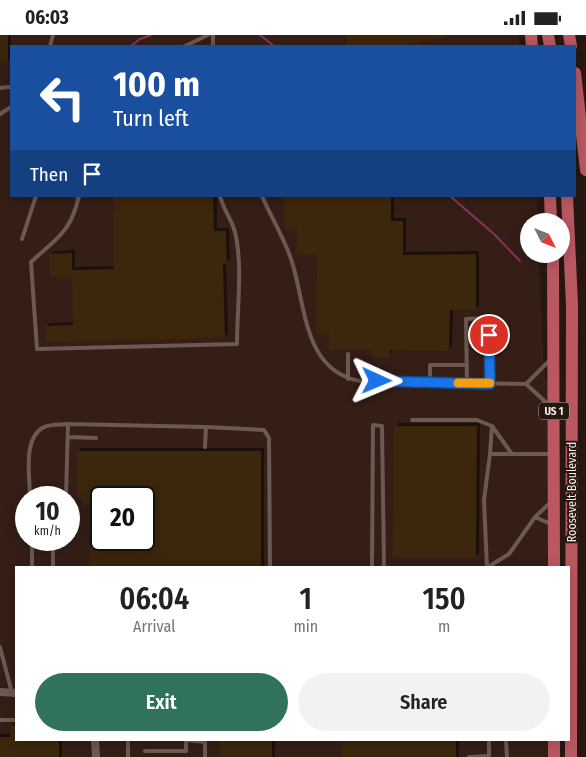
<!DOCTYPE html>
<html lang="en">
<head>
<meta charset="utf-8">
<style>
	:root { --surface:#fff; --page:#f2f2f2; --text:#222; --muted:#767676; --accent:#30725c }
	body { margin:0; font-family:"Fira Sans Condensed",sans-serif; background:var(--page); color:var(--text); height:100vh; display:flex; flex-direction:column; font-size:19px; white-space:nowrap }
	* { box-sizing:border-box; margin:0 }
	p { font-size:16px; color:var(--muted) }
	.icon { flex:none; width:28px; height:28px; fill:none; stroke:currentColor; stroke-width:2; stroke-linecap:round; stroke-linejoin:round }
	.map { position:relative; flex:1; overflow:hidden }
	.panel { position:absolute; left:15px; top:531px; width:555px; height:175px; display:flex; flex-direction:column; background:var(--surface); border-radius:0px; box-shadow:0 2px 12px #0003 }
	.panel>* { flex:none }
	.banner { position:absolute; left:10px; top:10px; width:566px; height:152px; border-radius:0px; box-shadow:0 2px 12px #0003; background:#1a4fa0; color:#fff; overflow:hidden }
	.needle { width:32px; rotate:132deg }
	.controls { position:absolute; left:520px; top:178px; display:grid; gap:10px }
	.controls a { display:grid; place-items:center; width:50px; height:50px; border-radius:50%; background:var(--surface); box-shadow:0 2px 12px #0003; font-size:25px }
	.speed { position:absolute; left:15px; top:451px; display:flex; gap:10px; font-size:25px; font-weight:700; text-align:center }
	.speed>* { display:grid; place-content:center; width:65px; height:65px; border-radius:50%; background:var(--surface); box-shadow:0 2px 12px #0003; line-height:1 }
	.speed small { font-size:12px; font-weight:400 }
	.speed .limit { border:2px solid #111; border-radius:8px; background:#fff; color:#111 }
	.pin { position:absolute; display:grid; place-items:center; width:42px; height:42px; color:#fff; margin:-21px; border:2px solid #fff; border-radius:50%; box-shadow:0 1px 5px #0007 }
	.me { position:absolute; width:55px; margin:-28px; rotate:91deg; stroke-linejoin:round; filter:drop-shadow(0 0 4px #0008) }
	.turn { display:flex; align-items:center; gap:18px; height:105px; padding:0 20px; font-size:22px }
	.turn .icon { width:65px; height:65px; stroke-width:2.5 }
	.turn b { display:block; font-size:35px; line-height:42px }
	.then { display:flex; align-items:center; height:48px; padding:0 20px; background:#0003; gap:10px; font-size:19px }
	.eta { display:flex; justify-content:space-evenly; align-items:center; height:85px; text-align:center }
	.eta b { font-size:30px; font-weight:600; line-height:35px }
	.action { display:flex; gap:10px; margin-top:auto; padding:10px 20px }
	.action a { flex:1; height:58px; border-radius:30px; background:var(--accent); color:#fff; font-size:20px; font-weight:600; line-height:58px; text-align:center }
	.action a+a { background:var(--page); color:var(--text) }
	.status { display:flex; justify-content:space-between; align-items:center; height:35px; padding:0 25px; background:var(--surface); direction:ltr }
	.status svg { height:14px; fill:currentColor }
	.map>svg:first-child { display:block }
	.built { fill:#341e16; fill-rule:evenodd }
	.shadow { fill:#0007; fill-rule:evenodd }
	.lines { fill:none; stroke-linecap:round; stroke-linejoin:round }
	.stream { stroke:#893360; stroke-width:2 }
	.building { fill:#3c260c; fill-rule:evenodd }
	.service { stroke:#6c5952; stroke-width:4 }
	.minor { stroke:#6c5952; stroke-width:8 }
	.trunk { stroke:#b95860; stroke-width:12 }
	.route-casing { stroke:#114b97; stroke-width:12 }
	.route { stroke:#1a73e8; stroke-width:9 }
	.slow { stroke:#f59e0b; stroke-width:9 }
	.labels { text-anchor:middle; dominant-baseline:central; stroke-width:4; stroke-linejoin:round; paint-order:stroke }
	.shield { fill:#271711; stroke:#b9aca8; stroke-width:1 }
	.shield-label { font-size:11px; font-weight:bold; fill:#f8ece8 }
	.street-label { font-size:12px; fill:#f8ece8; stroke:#271711 }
</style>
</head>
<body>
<div class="status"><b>06:03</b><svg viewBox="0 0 49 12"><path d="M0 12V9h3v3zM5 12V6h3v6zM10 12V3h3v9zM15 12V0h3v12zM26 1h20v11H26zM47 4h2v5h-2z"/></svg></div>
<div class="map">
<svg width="586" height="722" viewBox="0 0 586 722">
	<rect width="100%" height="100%" fill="#271711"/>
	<path class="built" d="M0,0H518L520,11H11V161H537L538,186H529V219H539L544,334L554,375V532H16V705H551V722H0ZM26,462H69V505H26ZM101,462H144V505H101Z"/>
	<path class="shadow" d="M0,0H11V23L8,26L0,27Z
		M116,161H217V193H229L230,224L226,228L228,298L224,302L47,291L50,288L74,287L73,240L51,219L55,216L75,215V232L116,231Z
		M285,161H394V183H406V217L479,216V271L475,274H453L452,311L448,315L393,314L389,322L330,297L318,219L299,192Z
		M399,388H480L479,518L475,522L395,392Z
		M81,413H264V532H91L92,469L78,417ZM101,462H144V505H101Z
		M15,687L16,705H62V722H0V699H11V691Z
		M221,705H275V722H221Z
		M344,705H459V722H344Z"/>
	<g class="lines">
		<path class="stream" d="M260,0L274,11
			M131,11L140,4L151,0
			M450,161L494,199L520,226"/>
	</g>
	<path class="building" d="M0,0H8V28H0Z
		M345,0H446L447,2L401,11H348Z
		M213,161L214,196H226L227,229H223L225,303L46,307L45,291L73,290L72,242H50V219L72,218V235L114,234V162Z
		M284,161H391V186H403V220L476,219V275H450L449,316L390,315V323H372V315H329V298H316L317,220H297V194H284Z
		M394,391H477L476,523H393Z
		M77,416H261V532H90L91,470H83V463H77ZM101,462H144V505H101Z
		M10,690L16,691V705H59V722H0V702H10Z
		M220,705H272V722H220Z
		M342,705H456V722H342Z"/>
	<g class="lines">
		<path class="service" d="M50,11L53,0
			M185,11L208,0
			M213,11V0
			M0,53L9,52
			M0,79L11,72
			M79,161C71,197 57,203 31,227L37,314L237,309C237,274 243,230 235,197C232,185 223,174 220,161
			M262,161C271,182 284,203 291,224C306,267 302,336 360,346L526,349L551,372
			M22,204L36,161
			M348,344V319
			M430,347V330H467
			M467,348L466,284L488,283L490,349
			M526,349L549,326
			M412,385H477L492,391L490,419
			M492,391L512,419
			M206,392L264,395L269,403L270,532
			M68,402L96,403
			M30,462C30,442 22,403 44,392C51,389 61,390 68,389L206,392L205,412
			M66,462L68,389
			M69,472L77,476L76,491H69
			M535,482L551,489
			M32,532V505
			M53,532V505
			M372,532L373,390L382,391L384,532
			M487,532L484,465L490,419H552
			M488,532L509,519L535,482L550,468
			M0,612L12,658
			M0,685H16
			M186,705L205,707
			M489,705V722
			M506,705L507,722
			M145,716H186V705
			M128,722V705
			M205,722V705
			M469,722L489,721"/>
		<path class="minor" d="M0,657L16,658
			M95,705L96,722"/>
		<path class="trunk" d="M531,0L532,11
			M548,0L550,11
			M569,0L571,11
			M575,38L586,135
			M550,161L551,186
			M567,161L572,270L571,722
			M553,219L554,532
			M554,722V705"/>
	</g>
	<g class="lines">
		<defs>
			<path id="route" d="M377,346L490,349L489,300"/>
		</defs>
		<use href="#route" class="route-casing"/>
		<use href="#route" class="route"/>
		<path class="slow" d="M458,348H490"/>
	</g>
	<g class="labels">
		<rect class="shield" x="539" y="367.5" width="30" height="17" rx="4"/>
		<g class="shield-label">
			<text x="554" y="376">US 1</text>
		</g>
		<g class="street-label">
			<text transform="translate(572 457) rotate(-90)">Roosevelt Boulevard</text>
		</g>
	</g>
</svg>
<div class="controls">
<a><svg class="needle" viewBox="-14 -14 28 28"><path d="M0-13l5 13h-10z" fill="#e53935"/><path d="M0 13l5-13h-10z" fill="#767676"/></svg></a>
</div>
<div class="speed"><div>10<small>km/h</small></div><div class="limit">20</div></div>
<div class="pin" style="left:489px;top:300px;background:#d93025"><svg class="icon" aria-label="arrive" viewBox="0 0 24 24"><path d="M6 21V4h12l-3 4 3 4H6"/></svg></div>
<svg class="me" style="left:377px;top:346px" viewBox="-20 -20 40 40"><path d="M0-17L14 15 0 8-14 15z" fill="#1a73e8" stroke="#fff" stroke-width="4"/></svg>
<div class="banner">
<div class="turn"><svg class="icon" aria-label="left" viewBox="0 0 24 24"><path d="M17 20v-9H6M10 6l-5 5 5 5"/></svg><div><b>100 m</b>Turn left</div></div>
<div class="then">Then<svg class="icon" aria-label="arrive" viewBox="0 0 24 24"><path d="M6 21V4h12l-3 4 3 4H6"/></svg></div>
</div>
<section class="panel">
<div class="eta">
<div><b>06:04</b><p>Arrival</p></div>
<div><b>1</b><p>min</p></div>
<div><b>150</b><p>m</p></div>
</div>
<div class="action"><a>Exit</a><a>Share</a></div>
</section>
</div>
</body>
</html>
